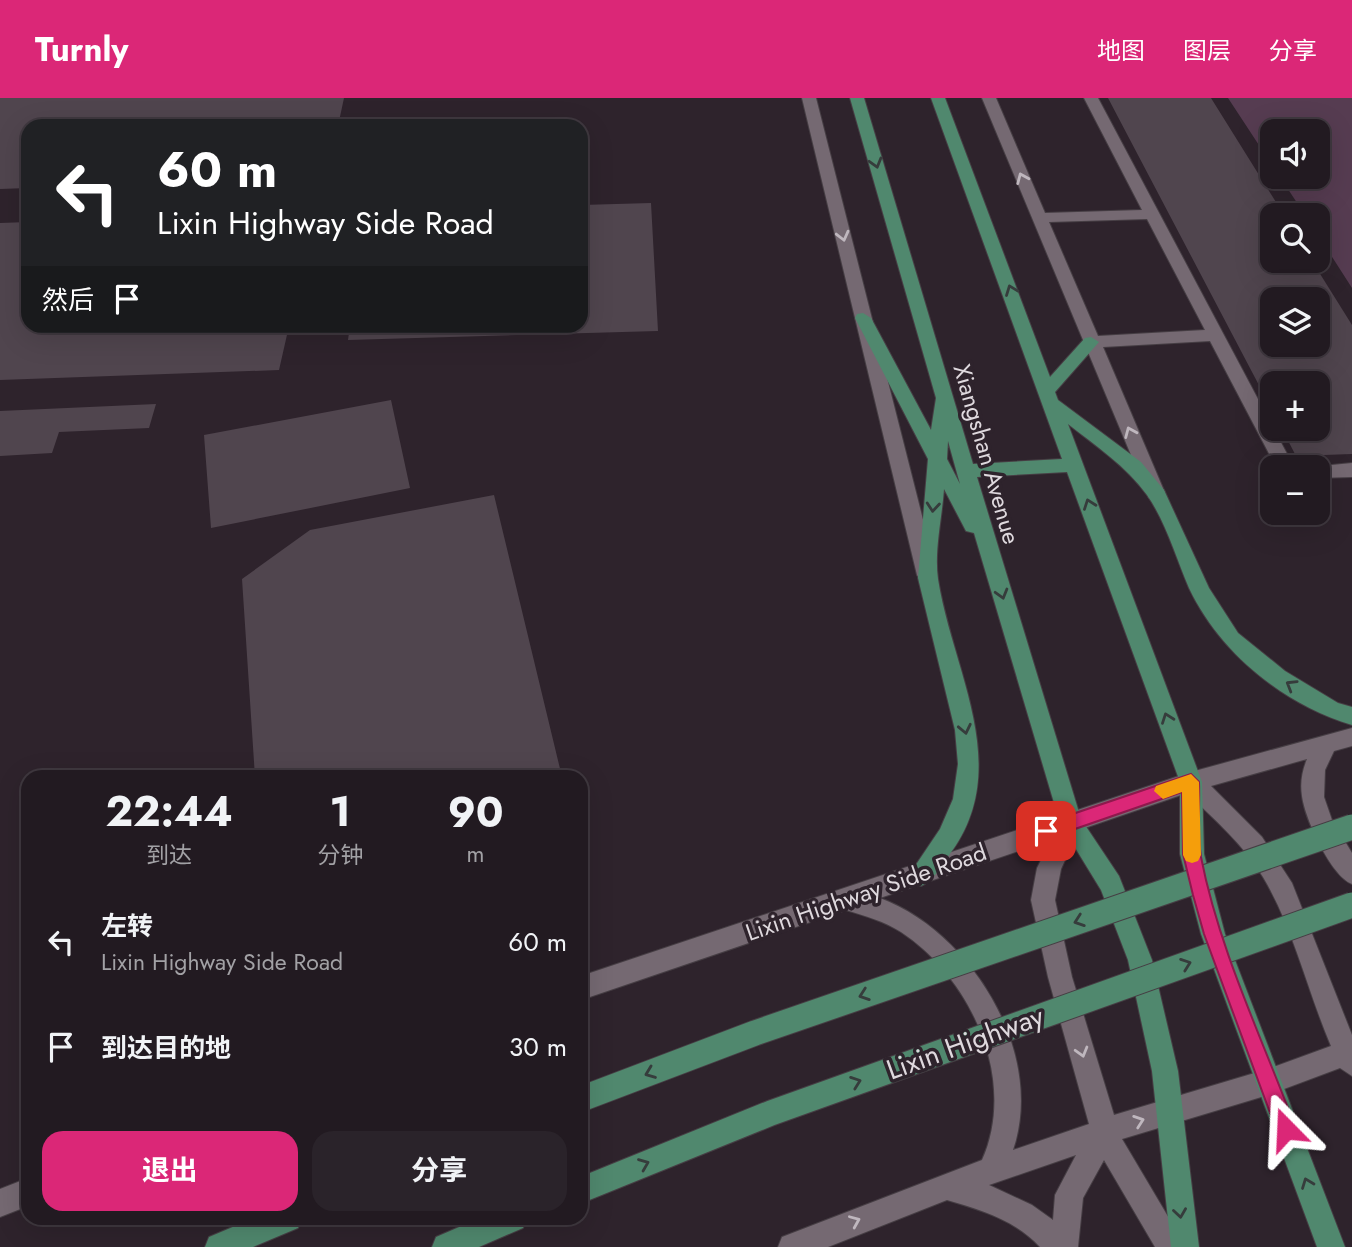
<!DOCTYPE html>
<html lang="zh">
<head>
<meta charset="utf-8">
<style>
	:root { --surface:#221a21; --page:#2a232a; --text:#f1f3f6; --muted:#a2a1a5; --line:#3f383f; --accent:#db2777 }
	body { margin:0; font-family:Jost,"Noto Sans SC",sans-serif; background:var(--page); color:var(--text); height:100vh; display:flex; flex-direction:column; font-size:26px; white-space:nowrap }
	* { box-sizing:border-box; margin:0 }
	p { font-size:23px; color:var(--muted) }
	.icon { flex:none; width:38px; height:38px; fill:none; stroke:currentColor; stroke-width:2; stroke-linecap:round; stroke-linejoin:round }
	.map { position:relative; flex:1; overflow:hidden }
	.drawer { position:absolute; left:21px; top:672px; width:567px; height:455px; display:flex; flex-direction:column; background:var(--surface); border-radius:21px; box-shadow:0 7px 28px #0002,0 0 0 2px var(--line) }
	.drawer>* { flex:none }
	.top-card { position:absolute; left:21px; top:21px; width:567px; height:214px; border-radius:21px; box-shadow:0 7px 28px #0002,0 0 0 2px var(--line); background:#202124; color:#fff; overflow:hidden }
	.fabs { position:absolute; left:1260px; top:21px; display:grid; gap:14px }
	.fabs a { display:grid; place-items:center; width:70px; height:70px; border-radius:14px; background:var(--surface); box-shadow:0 7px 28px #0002,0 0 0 2px var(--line); font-size:35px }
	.pin { position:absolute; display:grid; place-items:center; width:60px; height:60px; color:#fff; margin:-30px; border-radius:14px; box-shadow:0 4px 10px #0006 }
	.me { position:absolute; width:77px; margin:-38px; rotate:339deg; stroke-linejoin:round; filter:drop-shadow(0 0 5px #0008) }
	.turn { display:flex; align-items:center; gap:24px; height:147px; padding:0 21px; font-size:32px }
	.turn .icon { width:91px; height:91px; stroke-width:2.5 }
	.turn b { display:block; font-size:49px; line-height:60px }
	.then { display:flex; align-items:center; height:66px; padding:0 21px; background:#0003; gap:14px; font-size:26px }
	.eta { display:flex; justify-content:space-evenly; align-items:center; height:119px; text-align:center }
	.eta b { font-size:42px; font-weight:700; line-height:49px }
	.primary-button { display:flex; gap:14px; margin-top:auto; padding:14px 21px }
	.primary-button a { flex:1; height:80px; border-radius:21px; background:var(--accent); color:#fff; font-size:28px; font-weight:700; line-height:80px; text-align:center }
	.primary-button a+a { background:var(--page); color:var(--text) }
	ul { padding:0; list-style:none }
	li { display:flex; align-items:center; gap:21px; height:105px; padding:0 21px }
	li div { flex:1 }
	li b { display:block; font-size:26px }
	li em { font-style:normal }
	header { display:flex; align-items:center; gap:42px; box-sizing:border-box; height:98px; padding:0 35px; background:var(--accent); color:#fff }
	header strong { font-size:33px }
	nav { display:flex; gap:38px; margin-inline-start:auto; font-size:24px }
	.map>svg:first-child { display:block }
	.green { fill:#563c51 }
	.building { fill:#50454e; fill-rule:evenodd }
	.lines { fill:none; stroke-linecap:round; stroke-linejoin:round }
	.minor-casing { stroke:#463e44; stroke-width:2 }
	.major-casing { stroke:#463e44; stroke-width:2 }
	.minor { fill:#756972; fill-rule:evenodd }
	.major { fill:#50886e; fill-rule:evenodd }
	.major-bridge-casing { stroke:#463e44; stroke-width:27; stroke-linecap:butt }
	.major-bridge { stroke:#50886e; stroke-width:25 }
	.oneway { stroke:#363c3c }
	.oneway2 { stroke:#bfb7be }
	.route { fill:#db2777; stroke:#8e194d; stroke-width:2 }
	.slow { fill:#f59e0b }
	.labels { text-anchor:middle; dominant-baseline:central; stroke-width:7; stroke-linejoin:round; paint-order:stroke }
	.street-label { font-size:24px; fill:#dfd9de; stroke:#2e232c }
	.near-street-label { font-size:28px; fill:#dfd9de; stroke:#2e232c }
</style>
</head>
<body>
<header>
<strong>Turnly</strong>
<nav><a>地图</a><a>图层</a><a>分享</a></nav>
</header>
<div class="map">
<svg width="1352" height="1149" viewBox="0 0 1352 1149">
	<rect width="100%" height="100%" fill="#2e232c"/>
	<path class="green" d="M1228,0H1352V190L1318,137V117H1305L1280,79H1318V33H1272V67Z"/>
	<path class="building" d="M0,0H344L338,28H28V90L0,91Z
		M1108,0H1211L1284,117H1272V163H1312L1352,227V356L1296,358L1282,331H1318V285H1272V312ZM1272,201H1318V247H1272Z
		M651,105L658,233L348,242L350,228H581V107Z
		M28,124V228H289L279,272L0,282V125Z
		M391,302L410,390L211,430L204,337Z
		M156,306L149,330L59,334L52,355L0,358V313Z
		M494,397L562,679H255L242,481L310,432Z"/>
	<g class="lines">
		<defs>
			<path id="minor" d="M802,0H816L937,477L934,482H920L917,477Z
				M982,0H996L1045,115L1142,112L1084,0H1098L1294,369H1276L1210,243L1103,249L1165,395L1163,400H1149ZM1147,121L1205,232L1098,238L1049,124Z
				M1352,365V379L1318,380V369H1311Z
				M1352,630V648L1334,653L1325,672L1324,699L1332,722L1352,755V786C1331,778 1305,721 1302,698C1300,685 1302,673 1307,661L1211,688L1262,739L1292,785L1352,937V978L1340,970L1268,997L1122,1041L1186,1149H1155L1104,1062L1083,1100L1078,1149H1040C1015,1122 981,1112 947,1102L828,1149H778L782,1139L982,1062C1018,982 971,880 901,834C884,823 865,818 846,812L581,902V878L1191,674ZM1187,695C1214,721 1243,746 1263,779C1294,831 1307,892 1331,948L1268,971L1114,1017L1072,879L1055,802L1061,771L1079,732ZM1051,742L1037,770L1031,802L1048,879L1089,1026L1013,1052C1046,955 971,834 880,800ZM1076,1057L1055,1097L1053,1122L1032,1107L989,1087Z
				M28,1080V1108L0,1119V1091Z"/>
			<path id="major" d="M850,0H864L973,366L1062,361L931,0H945L1050,279L1085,240L1091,239L1099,244L1055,294L1058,302L1141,364L1164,392L1209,490L1238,535L1285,573L1338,605L1352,609V627C1283,606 1220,555 1189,490C1176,460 1166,424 1147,397C1126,368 1096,348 1068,326L1202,684L1204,756L1225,836L1345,1149H1317L1201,836L1180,756V684L1067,374L977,379L1081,721L1119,778L1152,862L1178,973L1199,1149H1171L1152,973L1128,862L1101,792L1060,725L974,435L966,433L944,391C942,420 934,453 938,481C952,572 1013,667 952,753C943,765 935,782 921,788L913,785L909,777L940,731L953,701L958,666L955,632L918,480L928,361L855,220L857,216L863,215L871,220L931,332L936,300ZM948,343L960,386L947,361Z
				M254,1120H302L298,1130L253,1149H205L209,1139Z
				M480,1120H527L523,1130L479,1149H432L436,1139Z"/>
		</defs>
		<use href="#minor" class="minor-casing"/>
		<use href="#major" class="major-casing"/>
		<use href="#minor" class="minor"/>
		<use href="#major" class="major"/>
		<defs>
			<path id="major-bridge" d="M581,1001L755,935L1352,729
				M581,1092L771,1015L1352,807"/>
		</defs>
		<use href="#major-bridge" class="major-bridge-casing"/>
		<use href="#major-bridge" class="major-bridge"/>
	</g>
	<defs><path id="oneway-chevron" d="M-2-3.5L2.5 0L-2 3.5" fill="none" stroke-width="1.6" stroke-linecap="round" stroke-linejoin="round" transform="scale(1.75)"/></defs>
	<g class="oneway">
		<use href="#oneway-chevron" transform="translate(876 65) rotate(74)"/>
		<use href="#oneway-chevron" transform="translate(1011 192) rotate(-111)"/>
		<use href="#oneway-chevron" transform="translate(1089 406) rotate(-110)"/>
		<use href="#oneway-chevron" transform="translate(933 409) rotate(95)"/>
		<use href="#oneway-chevron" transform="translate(1002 496) rotate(74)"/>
		<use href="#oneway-chevron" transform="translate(1291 587) rotate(-149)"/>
		<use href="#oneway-chevron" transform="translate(1167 620) rotate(-110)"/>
		<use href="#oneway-chevron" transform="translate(965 631) rotate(78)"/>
		<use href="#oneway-chevron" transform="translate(1079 823) rotate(161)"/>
		<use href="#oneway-chevron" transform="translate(1186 866) rotate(-20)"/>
		<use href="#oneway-chevron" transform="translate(864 897) rotate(161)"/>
		<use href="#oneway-chevron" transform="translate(650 975) rotate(159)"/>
		<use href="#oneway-chevron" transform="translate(856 984) rotate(-20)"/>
		<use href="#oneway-chevron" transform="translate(644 1066) rotate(-22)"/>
		<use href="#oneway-chevron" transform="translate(1307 1085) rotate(-111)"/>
		<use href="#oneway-chevron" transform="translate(1180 1115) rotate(82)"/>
	</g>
	<g class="oneway2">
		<use href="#oneway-chevron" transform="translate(1022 80) rotate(-113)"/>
		<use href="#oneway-chevron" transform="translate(843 138) rotate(76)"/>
		<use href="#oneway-chevron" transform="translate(1130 334) rotate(-113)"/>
		<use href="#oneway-chevron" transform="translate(1082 954) rotate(74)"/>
		<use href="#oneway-chevron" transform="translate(1139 1023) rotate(-19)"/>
		<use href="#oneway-chevron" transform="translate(855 1123) rotate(-23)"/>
	</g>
	<path class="route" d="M1191,676L1199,684C1200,708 1197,735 1201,759C1219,852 1263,942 1296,1031L1293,1038L1286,1041L1279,1038L1276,1031L1204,836L1193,797L1183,756L1182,694L1046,741L1037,733L1046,725Z"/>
	<path class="slow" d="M1191,676L1199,684L1201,757L1198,763L1192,765L1186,763L1183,757L1182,694L1163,701L1154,693L1156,688Z"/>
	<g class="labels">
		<g class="street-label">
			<text transform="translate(987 356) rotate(74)">Xiangshan Avenue</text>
			<text transform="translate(866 794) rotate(-19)">Lixin Highway Side Road</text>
		</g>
		<g class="near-street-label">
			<text transform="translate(965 945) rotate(-20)">Lixin Highway</text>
		</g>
	</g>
</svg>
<div class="fabs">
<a><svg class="icon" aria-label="sound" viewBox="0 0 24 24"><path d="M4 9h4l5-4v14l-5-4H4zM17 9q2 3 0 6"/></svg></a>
<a><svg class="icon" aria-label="search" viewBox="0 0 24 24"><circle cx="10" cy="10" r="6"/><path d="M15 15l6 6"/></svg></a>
<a><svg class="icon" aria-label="layers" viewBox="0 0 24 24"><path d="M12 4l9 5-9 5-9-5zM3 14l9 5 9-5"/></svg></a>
<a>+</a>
<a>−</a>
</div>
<div class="pin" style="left:1046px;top:733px;background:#d93025"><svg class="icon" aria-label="arrive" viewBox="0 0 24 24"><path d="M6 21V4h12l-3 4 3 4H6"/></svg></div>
<svg class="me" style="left:1286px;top:1031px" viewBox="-20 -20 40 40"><path d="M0-17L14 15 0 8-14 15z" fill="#db2777" stroke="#fff" stroke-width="4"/></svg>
<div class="top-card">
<div class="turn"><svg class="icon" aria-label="left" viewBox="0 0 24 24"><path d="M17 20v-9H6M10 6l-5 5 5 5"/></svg><div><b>60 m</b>Lixin Highway Side Road</div></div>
<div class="then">然后<svg class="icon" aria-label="arrive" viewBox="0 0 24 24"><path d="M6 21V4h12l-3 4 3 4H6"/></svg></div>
</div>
<section class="drawer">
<div class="eta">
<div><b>22:44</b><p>到达</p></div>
<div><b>1</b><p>分钟</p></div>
<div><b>90</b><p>m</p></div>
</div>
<ul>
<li><svg class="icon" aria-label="left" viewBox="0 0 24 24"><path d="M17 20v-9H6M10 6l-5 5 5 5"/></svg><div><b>左转</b><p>Lixin Highway Side Road</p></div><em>60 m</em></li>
<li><svg class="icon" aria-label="arrive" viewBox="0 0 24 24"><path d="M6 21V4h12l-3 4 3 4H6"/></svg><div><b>到达目的地</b></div><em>30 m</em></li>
</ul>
<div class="primary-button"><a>退出</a><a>分享</a></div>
</section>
</div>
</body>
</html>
